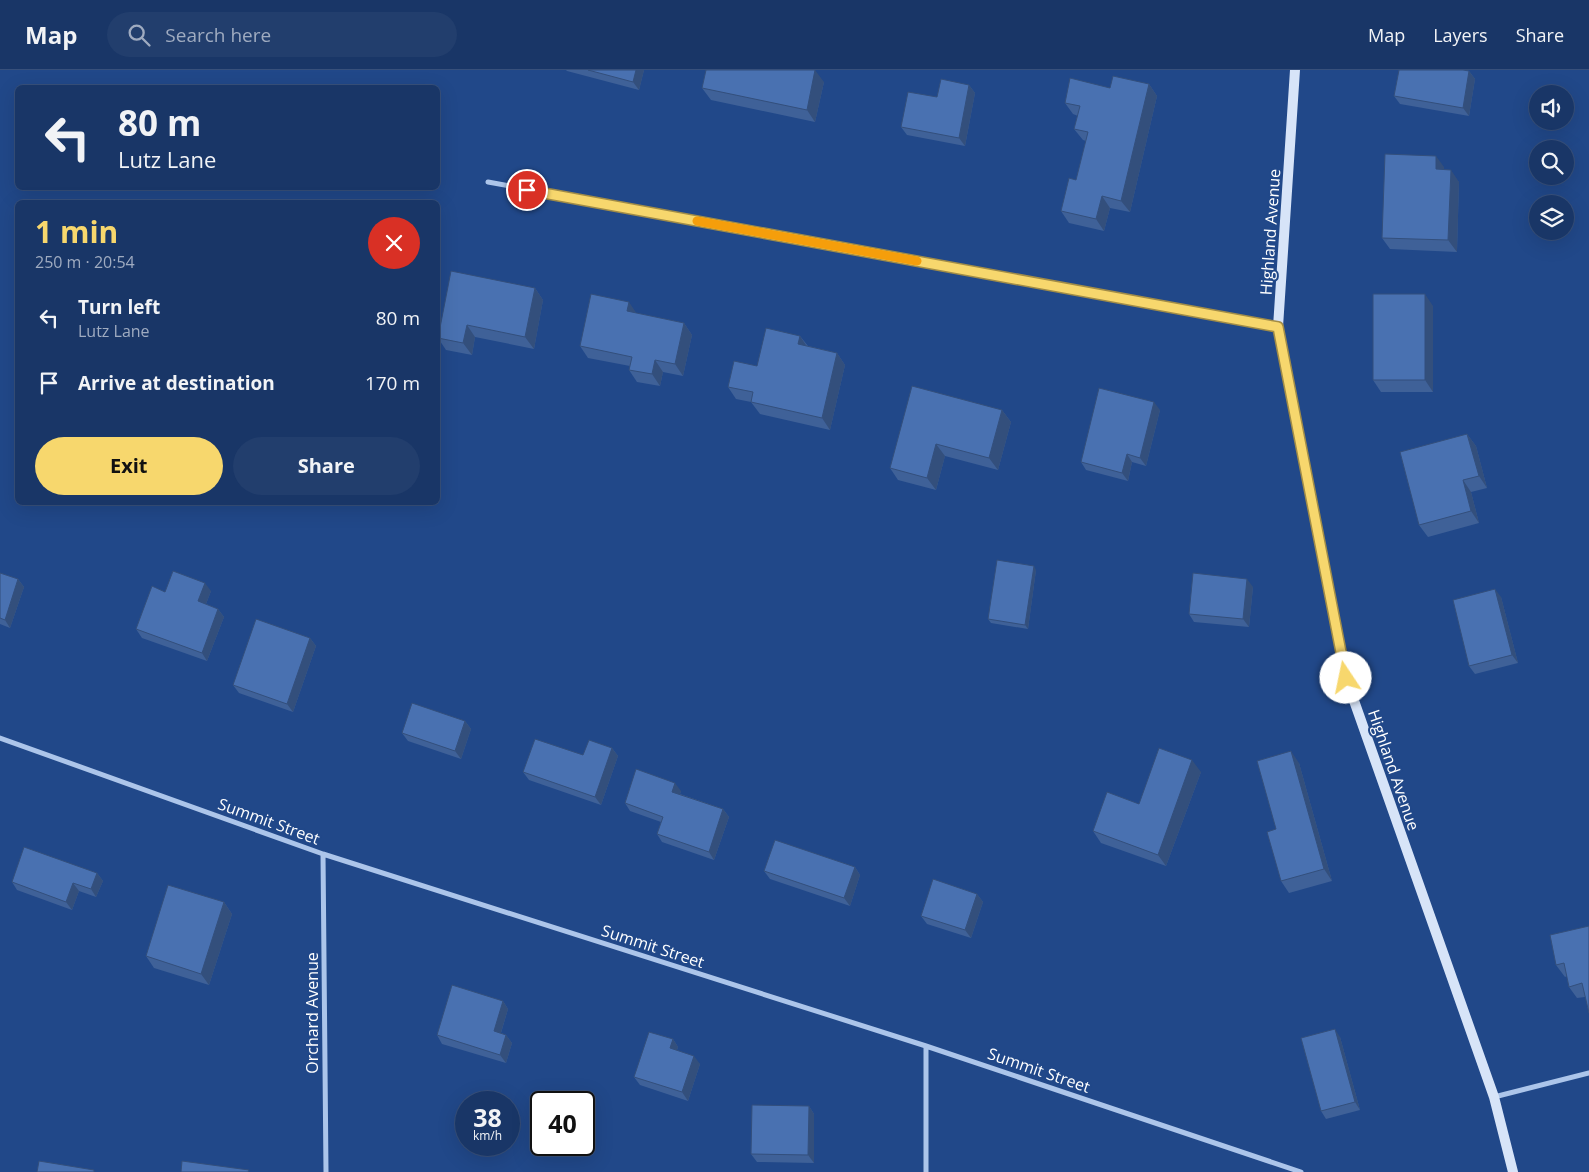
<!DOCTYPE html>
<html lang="en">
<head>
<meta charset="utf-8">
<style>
	:root { --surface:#193667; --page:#223e6d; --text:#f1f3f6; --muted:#9fabc0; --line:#37507b; --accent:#f7d76d }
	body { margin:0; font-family:"Open Sans",sans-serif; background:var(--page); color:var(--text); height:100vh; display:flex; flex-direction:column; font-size:19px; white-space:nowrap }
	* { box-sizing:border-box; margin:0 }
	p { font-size:16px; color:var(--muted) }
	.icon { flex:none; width:28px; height:28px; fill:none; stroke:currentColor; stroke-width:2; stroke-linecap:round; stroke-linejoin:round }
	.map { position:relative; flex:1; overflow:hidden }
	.panel { position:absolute; left:15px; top:130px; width:425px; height:305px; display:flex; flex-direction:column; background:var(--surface); border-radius:8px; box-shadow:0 5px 20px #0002,0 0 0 1px var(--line) }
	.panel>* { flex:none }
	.guide { position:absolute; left:15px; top:15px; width:425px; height:105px; border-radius:8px; box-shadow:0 5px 20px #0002,0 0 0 1px var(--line); background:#193667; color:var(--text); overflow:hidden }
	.fabs { position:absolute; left:1529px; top:15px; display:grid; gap:10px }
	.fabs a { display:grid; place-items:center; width:45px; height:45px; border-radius:50%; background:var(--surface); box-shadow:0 5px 20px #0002,0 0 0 1px var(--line); font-size:25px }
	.speed { position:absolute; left:455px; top:1021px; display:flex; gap:10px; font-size:25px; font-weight:700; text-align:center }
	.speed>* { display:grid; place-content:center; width:65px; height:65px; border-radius:50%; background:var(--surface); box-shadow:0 5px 20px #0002,0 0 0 1px var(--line); line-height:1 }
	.speed small { font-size:12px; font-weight:400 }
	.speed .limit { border:2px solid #111; border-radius:8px; background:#fff; color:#111 }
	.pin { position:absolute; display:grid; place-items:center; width:42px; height:42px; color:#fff; margin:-21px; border:2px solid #fff; border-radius:50%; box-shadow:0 1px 5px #0007 }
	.me { position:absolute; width:55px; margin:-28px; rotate:349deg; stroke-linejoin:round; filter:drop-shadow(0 0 4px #0008) }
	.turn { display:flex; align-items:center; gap:18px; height:105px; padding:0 20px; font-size:22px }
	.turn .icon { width:65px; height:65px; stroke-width:2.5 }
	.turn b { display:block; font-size:35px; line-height:42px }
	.round { display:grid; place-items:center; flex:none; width:52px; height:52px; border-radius:26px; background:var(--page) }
	.summary { display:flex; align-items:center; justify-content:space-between; height:85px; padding:0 20px }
	h1 { font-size:30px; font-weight:700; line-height:38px; color:var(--accent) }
	.action { display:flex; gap:10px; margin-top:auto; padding:10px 20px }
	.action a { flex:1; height:58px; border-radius:30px; background:var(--accent); color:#111; font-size:20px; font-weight:700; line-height:58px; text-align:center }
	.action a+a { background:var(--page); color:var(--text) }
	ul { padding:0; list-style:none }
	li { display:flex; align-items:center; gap:15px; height:65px; padding:0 20px }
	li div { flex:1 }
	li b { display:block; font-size:19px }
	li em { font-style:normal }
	header { display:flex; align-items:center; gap:30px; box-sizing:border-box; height:70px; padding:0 25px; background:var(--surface); border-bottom:1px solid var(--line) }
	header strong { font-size:24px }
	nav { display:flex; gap:28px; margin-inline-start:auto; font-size:18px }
	.search { width:350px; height:45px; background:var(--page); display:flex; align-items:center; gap:12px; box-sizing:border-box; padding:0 18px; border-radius:28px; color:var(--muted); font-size:19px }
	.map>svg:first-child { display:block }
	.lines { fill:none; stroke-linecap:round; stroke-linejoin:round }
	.street { stroke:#acc5ea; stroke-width:5 }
	.secondary { stroke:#d7e4f8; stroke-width:10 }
	.wall { fill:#3f6198 }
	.shaded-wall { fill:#334f7c }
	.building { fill:#4971b1; stroke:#334f7c }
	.route-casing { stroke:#a18c47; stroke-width:12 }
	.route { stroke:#f7d76d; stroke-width:9 }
	.slow { stroke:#f59e0b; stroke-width:9 }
	.labels { text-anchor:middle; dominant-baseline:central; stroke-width:4; stroke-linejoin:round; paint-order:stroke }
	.street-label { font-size:16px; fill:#fff; stroke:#214889 }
</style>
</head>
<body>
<header>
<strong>Map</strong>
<div class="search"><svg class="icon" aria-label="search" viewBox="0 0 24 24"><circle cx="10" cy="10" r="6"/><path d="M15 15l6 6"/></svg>Search here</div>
<nav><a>Map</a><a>Layers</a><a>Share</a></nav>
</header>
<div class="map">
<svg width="1589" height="1102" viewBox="0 0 1589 1102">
	<rect width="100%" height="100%" fill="#214889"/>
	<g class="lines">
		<path class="street" d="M488,112L1278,257
			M0,668L323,784L926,976L1301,1102
			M323,784L326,1102
			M1494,1027L1589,1003
			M926,1102V976"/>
		<path class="secondary" d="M1295,0L1278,257L1346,608L1494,1027L1513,1102"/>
	</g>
	<path class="wall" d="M566,0H644L639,20L567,1Z
		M1469,1L1475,9L1469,46L1400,34L1394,26Z
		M824,12L815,52L711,30L702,18Z
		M1149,14L1157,26L1130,142L1110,138L1104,161L1069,153L1061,141L1076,110L1086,71L1083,70L1074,59L1078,46L1073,44L1065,33L1110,18Z
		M969,15L975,23L965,76L907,65L901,57L937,27Z
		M1444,97V100L1459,112L1457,182L1390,179L1382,168Z
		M535,218L543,230L534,279L475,267L472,285L446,280L438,268Z
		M1433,236V322H1381L1373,310Z
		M636,243L684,253L692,265L683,306L663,302L660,316L637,312L629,300L630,296L588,288L580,276Z
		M800,266L808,276L837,283L845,295L830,360L760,344L751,332L736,329L728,317Z
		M1002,340L1011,352L998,400L945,386L936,420L898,410L890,398Z
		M1160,340L1146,396L1132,392L1128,411L1086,400L1081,392Z
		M1467,364L1476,376L1487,418L1471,422L1479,453L1428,467L1419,455Z
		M1036,500L1028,559L991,553L988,549Z
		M0,503L18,509L24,517L10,558L0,554Z
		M1253,517L1249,557L1194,552L1189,544Z
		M211,521L206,534L218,539L224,547L207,591L142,568L136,559L165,522Z
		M1501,527L1518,593L1475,604L1469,596Z
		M310,568L316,576L293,642L239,623L233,615Z
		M465,651L471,659L461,689L408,671L402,663Z
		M612,678L618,686L601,735L529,710L523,702L583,685Z
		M1299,693L1332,811L1289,823L1281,811L1276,759Z
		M1201,702L1166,796L1101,773L1093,761L1139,734Z
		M681,721L680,724L723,739L729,747L714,790L662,772L657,764L661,752L630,741L625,733Z
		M855,797L860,805L850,836L770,809L764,801Z
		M97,803L103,811L96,827L79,821L72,840L17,820L12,812Z
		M977,824L983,832L971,868L927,854L921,846Z
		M224,832L232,844L209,915L154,898L146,886Z
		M1589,856L1585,927L1577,928L1569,917L1567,906L1565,907L1556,895Z
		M503,931L508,939L501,963L506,965L512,973L506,993L442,974L437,965Z
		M1340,967L1360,1040L1326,1049L1321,1041Z
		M673,969L678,977L677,980L700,994L688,1031L640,1015L634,1007Z
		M809,1036L814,1044V1093L757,1092L751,1084Z"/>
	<path class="shaded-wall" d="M636,0H644L639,20L633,12Z
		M815,0L824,12L815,52L807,40Z
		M1469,1L1475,9L1469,46L1463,38Z
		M1149,14L1157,26L1130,142L1121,131Z
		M969,15L975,23L965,76L959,68Z
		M1436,86L1444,97V111L1436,99Z
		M1451,100L1459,112L1457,182L1448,170Z
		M1102,126L1110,138L1104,161L1096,149Z
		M535,218L543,230L534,279L525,267Z
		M1425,224L1433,236V322L1425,310Z
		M629,232L637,244L627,241Z
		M684,253L692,265L683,306L675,294Z
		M467,255L475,267L472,285L463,273Z
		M800,266L808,278L798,274Z
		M837,283L845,295L830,360L822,348Z
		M655,290L663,302L660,316L652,304Z
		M1154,332L1160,340L1146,396L1140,388Z
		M1002,340L1011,352L998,400L989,388Z
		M1467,364L1476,376L1487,418L1479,406Z
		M936,374L945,386L936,420L927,408Z
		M1127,384L1132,392L1128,411L1122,403Z
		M1463,410L1471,422L1479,453L1471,441Z
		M1034,496L1036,500L1028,559L1025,555Z
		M18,509L24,517L10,558L5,550Z
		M1247,509L1253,517L1249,557L1243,549Z
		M205,513L211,521L204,539L198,531Z
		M1495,519L1501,527L1518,593L1512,585Z
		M218,539L224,547L207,591L202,583Z
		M310,568L316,576L293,642L287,634Z
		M465,651L471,659L461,689L455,681Z
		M612,678L618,686L601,735L595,727Z
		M1291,681L1299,693L1332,811L1324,799Z
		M1192,690L1201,702L1166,796L1158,785Z
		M675,713L681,721L678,730L672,722Z
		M723,739L729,747L714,790L709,782Z
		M855,797L860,805L850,836L844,828Z
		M97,803L103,811L96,827L91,819Z
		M73,813L79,821L72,840L66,832Z
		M977,824L983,832L971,868L965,860Z
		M224,832L232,844L209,915L201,904Z
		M503,931L508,939L499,969L494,961Z
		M1335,959L1340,967L1360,1040L1355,1032Z
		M506,965L512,973L506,993L500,985Z
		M673,969L678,977L675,986L670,978Z
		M694,986L700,994L688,1031L682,1022Z
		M809,1036L814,1044V1093L808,1085Z"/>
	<path class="building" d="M588,0H636L633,12Z
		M706,0H815L807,40L702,18Z
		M1399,0H1463L1469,1L1463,38L1394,26Z
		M1113,6L1149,14L1121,131L1102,126L1096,149L1061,141L1069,108L1076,110L1088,62L1074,59L1080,36L1065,33L1070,8L1110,18Z
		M941,9L969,15L959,68L901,57L908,22L937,27Z
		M1385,84L1436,86V99L1451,100L1448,170L1382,168Z
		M451,201L535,218L525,267L467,255L463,273L438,268Z
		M591,224L629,232L627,241L684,253L675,294L655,290L652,304L629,300L632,287L580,276Z
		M1373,224H1425V310H1373Z
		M766,258L800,266L798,274L837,283L822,348L751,332L753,322L728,317L734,291L757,296Z
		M912,316L1002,340L989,388L936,374L927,408L890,398Z
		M1099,318L1154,332L1140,388L1127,384L1122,403L1081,392Z
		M1467,364L1479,406L1463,410L1471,441L1419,455L1400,382Z
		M997,490L1034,496L1025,555L988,549Z
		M173,501L205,513L198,531L218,539L202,583L136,559L152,516L165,522Z
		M0,503L18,509L5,550L0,548Z
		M1193,503L1247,509L1243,549L1189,544Z
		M1495,519L1512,585L1469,596L1453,530Z
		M256,549L310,568L287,634L233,615Z
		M412,633L465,651L455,681L402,663Z
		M535,669L583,685L589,670L612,678L595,727L523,702Z
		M1159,678L1192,690L1158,785L1093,761L1107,722L1139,734Z
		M1291,681L1324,799L1281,811L1267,762L1276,759L1257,691Z
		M636,699L675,713L672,722L723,739L709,782L657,764L663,747L625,733Z
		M775,770L855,797L844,828L764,801Z
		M24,777L97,803L91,819L73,813L66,832L12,812Z
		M933,809L977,824L965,860L921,846Z
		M168,815L224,832L201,904L146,886Z
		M1589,856V943L1582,913L1569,917L1564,893L1556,895L1550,865Z
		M452,915L503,931L494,961L506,965L500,985L437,965Z
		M1335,959L1355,1032L1321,1041L1301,968Z
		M649,962L673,969L670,978L694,986L682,1022L634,1007Z
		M752,1035L809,1036L808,1085L751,1084Z
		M39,1091L94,1100V1102H37Z
		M182,1091L249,1100L248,1102H181Z"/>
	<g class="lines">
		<defs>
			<path id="route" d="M527,120L1278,257L1346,608"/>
		</defs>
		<use href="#route" class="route-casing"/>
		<use href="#route" class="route"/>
		<path class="slow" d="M697,151L917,191"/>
	</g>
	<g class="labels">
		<g class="street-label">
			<text transform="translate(1270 162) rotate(-86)">Highland Avenue</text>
			<text transform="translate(1394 700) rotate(71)">Highland Avenue</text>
			<text transform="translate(269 751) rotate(20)">Summit Street</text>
			<text transform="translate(653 876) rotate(18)">Summit Street</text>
			<text transform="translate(312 943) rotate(-90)">Orchard Avenue</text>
			<text transform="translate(1039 1000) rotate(19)">Summit Street</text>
		</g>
	</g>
</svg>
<div class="fabs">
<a><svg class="icon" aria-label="sound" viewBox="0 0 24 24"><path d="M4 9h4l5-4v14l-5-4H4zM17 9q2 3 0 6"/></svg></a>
<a><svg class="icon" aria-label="search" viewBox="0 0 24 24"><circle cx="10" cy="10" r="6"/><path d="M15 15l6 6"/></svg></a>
<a><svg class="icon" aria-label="layers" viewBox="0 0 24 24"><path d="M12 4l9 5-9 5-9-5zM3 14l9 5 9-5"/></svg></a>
</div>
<div class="speed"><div>38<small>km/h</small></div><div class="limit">40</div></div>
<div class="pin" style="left:527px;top:120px;background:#d93025"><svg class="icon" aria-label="arrive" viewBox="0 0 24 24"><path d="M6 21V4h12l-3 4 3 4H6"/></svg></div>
<svg class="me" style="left:1346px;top:608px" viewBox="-20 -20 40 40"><circle r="19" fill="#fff"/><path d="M0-13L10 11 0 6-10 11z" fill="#f7d76d"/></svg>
<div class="guide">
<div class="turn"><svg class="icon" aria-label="left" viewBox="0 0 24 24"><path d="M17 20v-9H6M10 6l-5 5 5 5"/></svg><div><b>80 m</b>Lutz Lane</div></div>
</div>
<section class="panel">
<div class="summary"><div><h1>1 min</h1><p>250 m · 20:54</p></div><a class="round" style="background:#d93025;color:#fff"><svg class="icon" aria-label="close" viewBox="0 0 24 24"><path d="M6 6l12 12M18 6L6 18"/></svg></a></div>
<ul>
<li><svg class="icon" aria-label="left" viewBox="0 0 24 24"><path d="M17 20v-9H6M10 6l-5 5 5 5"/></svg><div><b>Turn left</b><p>Lutz Lane</p></div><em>80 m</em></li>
<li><svg class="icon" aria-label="arrive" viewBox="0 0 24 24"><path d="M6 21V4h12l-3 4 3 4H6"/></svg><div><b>Arrive at destination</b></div><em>170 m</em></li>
</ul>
<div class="action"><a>Exit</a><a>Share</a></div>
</section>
</div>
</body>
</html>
